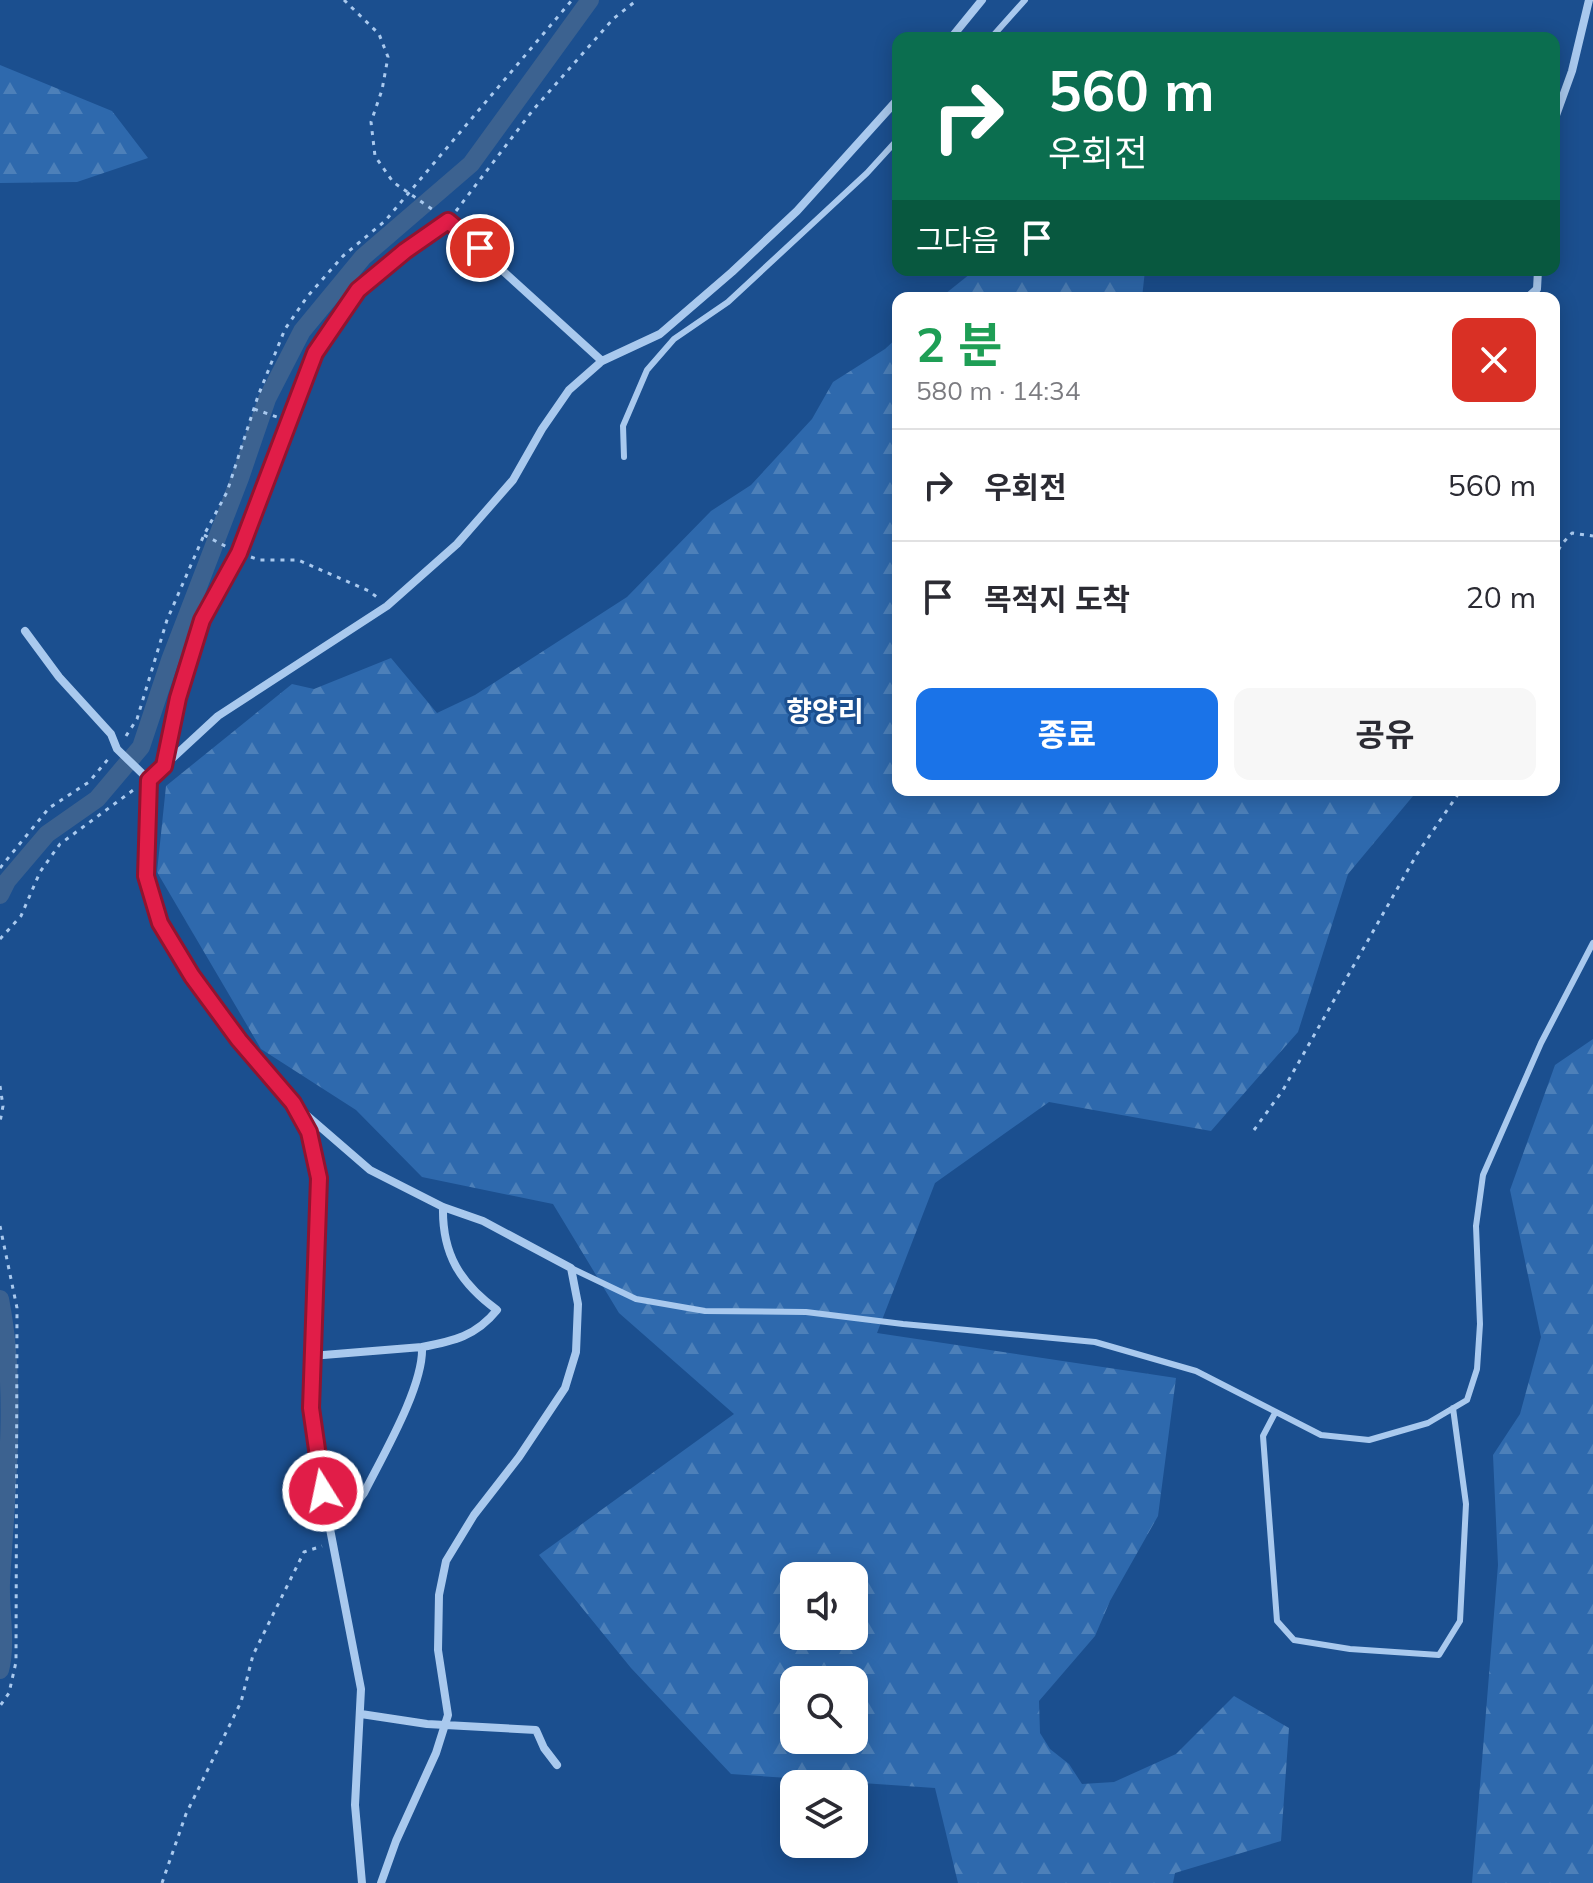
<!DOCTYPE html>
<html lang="ko">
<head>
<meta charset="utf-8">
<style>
	:root { --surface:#fff; --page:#f7f7f7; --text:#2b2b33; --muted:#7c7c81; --line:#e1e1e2; --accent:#1a73e8 }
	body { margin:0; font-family:Mulish,"Noto Sans KR",sans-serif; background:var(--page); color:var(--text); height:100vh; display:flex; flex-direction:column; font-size:30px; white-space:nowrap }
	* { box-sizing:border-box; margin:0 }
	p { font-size:26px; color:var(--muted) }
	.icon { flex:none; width:44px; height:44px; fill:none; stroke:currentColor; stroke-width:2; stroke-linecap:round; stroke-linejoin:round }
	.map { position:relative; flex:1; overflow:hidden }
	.details { position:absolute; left:892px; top:292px; width:668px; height:504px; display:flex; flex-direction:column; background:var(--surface); border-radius:16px; box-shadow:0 4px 20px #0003 }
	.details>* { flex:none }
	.top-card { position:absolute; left:892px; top:32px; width:668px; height:244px; border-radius:16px; box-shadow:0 4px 20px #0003; background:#0b6e4f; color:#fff; overflow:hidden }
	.tools { position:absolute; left:780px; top:1562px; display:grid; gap:16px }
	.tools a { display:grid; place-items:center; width:88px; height:88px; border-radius:16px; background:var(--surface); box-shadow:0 4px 20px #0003; font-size:40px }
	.pin { position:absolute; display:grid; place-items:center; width:68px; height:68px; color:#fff; margin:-34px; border:4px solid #fff; border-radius:50%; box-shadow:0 2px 8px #0007 }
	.me { position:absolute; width:88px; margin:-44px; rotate:350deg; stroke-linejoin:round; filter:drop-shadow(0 0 6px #0008) }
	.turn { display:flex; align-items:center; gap:28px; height:168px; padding:0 24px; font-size:36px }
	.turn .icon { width:104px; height:104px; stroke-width:2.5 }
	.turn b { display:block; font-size:56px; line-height:68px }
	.then { display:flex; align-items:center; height:76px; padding:0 24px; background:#0003; gap:16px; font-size:30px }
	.round { display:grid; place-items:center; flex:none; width:84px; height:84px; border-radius:16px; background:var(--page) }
	.head { display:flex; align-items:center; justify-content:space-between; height:136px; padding:0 24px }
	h1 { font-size:48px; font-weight:700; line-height:60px; color:#1e9e55 }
	.button { display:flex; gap:16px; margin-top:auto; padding:16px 24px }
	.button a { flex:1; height:92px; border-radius:16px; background:var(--accent); color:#fff; font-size:32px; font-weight:700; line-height:92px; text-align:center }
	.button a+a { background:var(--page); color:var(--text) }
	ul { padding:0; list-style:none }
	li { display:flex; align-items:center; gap:24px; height:112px; padding:0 24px; border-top:2px solid var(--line) }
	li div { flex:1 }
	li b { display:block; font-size:30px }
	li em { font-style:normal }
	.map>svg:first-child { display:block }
	.forest { fill:url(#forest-firs); fill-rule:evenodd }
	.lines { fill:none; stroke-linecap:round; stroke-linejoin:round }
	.canal { stroke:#3c6290; stroke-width:18 }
	.path { stroke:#a9c9ee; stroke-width:3; stroke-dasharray:4 6; stroke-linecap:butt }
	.lane { stroke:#a9c9ee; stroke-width:6 }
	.street { stroke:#a9c9ee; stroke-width:8 }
	.route-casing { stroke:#92132f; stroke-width:20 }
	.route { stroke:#e11d48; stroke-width:14 }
	.labels { text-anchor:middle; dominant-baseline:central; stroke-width:6; stroke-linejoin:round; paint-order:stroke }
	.quarter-label { font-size:28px; font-weight:bold; fill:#fff; stroke:#1b4f8f }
</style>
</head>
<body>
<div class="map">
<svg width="1593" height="1883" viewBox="0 0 1593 1883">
	<defs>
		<pattern id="forest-firs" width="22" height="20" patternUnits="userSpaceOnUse" patternTransform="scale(2)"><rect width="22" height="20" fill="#2e69ad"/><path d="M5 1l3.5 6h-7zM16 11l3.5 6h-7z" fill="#4d80b9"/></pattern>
	</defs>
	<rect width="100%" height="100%" fill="#1b4f8f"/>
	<path class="forest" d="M0,65L112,111L148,158L77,182L0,183Z
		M975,270H1145L1142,298H940Z
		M898,337V790H1418L1348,874L1298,1032L1211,1131L1049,1102L935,1183L877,1333L1176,1378L1158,1516L1110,1601L1095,1636L1039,1701L1040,1733L1050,1749L1069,1764L1082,1784L1114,1782L1176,1754L1234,1696L1289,1728L1281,1841L1175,1873L1173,1883H958L935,1788L731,1774L631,1668L539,1555L734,1414L619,1313L553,1204L422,1177L356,1110L261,1049L157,872L166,786L292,684L314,689L391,658L437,713L475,695L627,597L711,511L751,485L812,419L833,382L885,349ZM794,1576H854V1636H794ZM794,1680H854V1740H794Z
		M1593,1039V1883H1472L1498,1565L1493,1455L1520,1414L1541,1337L1510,1190L1555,1065Z"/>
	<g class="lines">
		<path class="canal" d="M0,895L7,881L47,834L97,799L141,747L170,660L240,478L267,399L302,331L363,257L471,164L590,0
			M0,1299C18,1392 6,1490 1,1583C0,1611 7,1643 0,1670"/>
		<path class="path" d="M344,0L379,34L388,57L382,90L371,122L375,156L393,182L436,212
			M456,211L533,110L613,19L637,0
			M254,409L277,417
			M204,535L229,548
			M251,557L259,560H298L369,591L378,598
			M1554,559L1561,545L1572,533L1593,536
			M126,736L137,719L167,620L204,535L227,492L258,396L285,329L307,297L343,256L385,221L572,0
			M0,868L49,808L89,782L109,758
			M0,939L21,916L40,872L60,844L136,788
			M0,1086L3,1106L0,1122
			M1254,1130L1283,1090L1417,854L1461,790
			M0,1226L17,1308L16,1662L9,1693L0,1706
			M162,1883L186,1814L241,1702L253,1655L304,1552L322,1546"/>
		<path class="lane" d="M991,38L1025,0
			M624,457L623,426L647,370L674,339L728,302L867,173L898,139
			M571,1268L636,1299L705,1311L806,1312L903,1324L1095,1342L1196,1371L1321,1435L1369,1440L1428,1423L1467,1400L1477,1369L1480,1324L1476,1226L1483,1175L1541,1043L1593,943
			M1275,1413L1263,1436L1277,1621L1294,1640L1350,1649L1439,1655L1460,1621L1466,1504L1453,1408"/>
		<path class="street" d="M951,38L982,0
			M1554,121L1572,71L1589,0
			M1527,298L1537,289L1538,270
			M25,631L59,677L111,734L117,749L149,780L146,876L160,923L192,976L239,1040L293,1103L309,1132L319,1178L311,1408L318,1467L361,1689L355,1805L362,1883
			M164,766L218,716L387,606L457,544L513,480L542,429L569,390L602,361L660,334L732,272L797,211L898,99
			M149,780L164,766L178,698L202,620L239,553L315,353L358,290L405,251L448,221L602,361
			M296,1106L370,1170L443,1207L483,1221L571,1268L578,1304L576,1352L565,1388L519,1457L474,1515L446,1561L439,1595L438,1650L448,1715L436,1753L396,1841L381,1883
			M422,1347C454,1341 476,1336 497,1310C460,1283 442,1254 443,1207
			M311,1356L422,1347C424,1386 382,1457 364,1493L353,1507L329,1515
			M361,1714L427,1724L536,1730L544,1748L557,1765"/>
	</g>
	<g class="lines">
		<defs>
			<path id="route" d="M323,1491L311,1408L319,1178L309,1132L293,1103L239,1040L192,976L160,923L146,876L149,780L164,766L178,698L202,620L239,553L315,353L358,290L405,251L448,221L480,248"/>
		</defs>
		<use href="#route" class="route-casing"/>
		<use href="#route" class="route"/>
	</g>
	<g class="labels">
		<g class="quarter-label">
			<text x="825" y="710">향양리</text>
		</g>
	</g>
</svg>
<div class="tools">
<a><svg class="icon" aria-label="sound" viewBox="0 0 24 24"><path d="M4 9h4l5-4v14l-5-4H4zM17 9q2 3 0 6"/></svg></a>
<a><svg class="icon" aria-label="search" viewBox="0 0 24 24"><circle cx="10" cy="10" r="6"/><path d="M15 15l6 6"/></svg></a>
<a><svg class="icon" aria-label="layers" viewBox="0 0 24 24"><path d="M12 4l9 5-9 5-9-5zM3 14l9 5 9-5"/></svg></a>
</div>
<div class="pin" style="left:480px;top:248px;background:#d93025"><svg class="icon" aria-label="arrive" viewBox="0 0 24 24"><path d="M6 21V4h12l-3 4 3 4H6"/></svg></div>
<svg class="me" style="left:323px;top:1491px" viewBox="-20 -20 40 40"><circle r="17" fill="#e11d48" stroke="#fff" stroke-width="3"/><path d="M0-11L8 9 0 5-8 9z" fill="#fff"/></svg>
<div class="top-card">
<div class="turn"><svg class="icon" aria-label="right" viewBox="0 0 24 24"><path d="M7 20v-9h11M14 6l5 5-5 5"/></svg><div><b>560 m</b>우회전</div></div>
<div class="then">그다음<svg class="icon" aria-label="arrive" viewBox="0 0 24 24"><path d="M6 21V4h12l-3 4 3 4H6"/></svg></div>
</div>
<section class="details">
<div class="head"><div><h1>2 분</h1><p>580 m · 14:34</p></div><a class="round" style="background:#d93025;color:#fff"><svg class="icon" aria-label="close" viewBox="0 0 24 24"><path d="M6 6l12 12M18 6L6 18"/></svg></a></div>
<ul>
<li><svg class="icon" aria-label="right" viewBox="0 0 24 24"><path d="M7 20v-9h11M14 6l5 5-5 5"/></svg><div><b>우회전</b></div><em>560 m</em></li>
<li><svg class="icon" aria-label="arrive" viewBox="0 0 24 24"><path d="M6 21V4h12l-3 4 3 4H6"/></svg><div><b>목적지 도착</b></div><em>20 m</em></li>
</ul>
<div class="button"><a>종료</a><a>공유</a></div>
</section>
</div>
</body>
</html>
